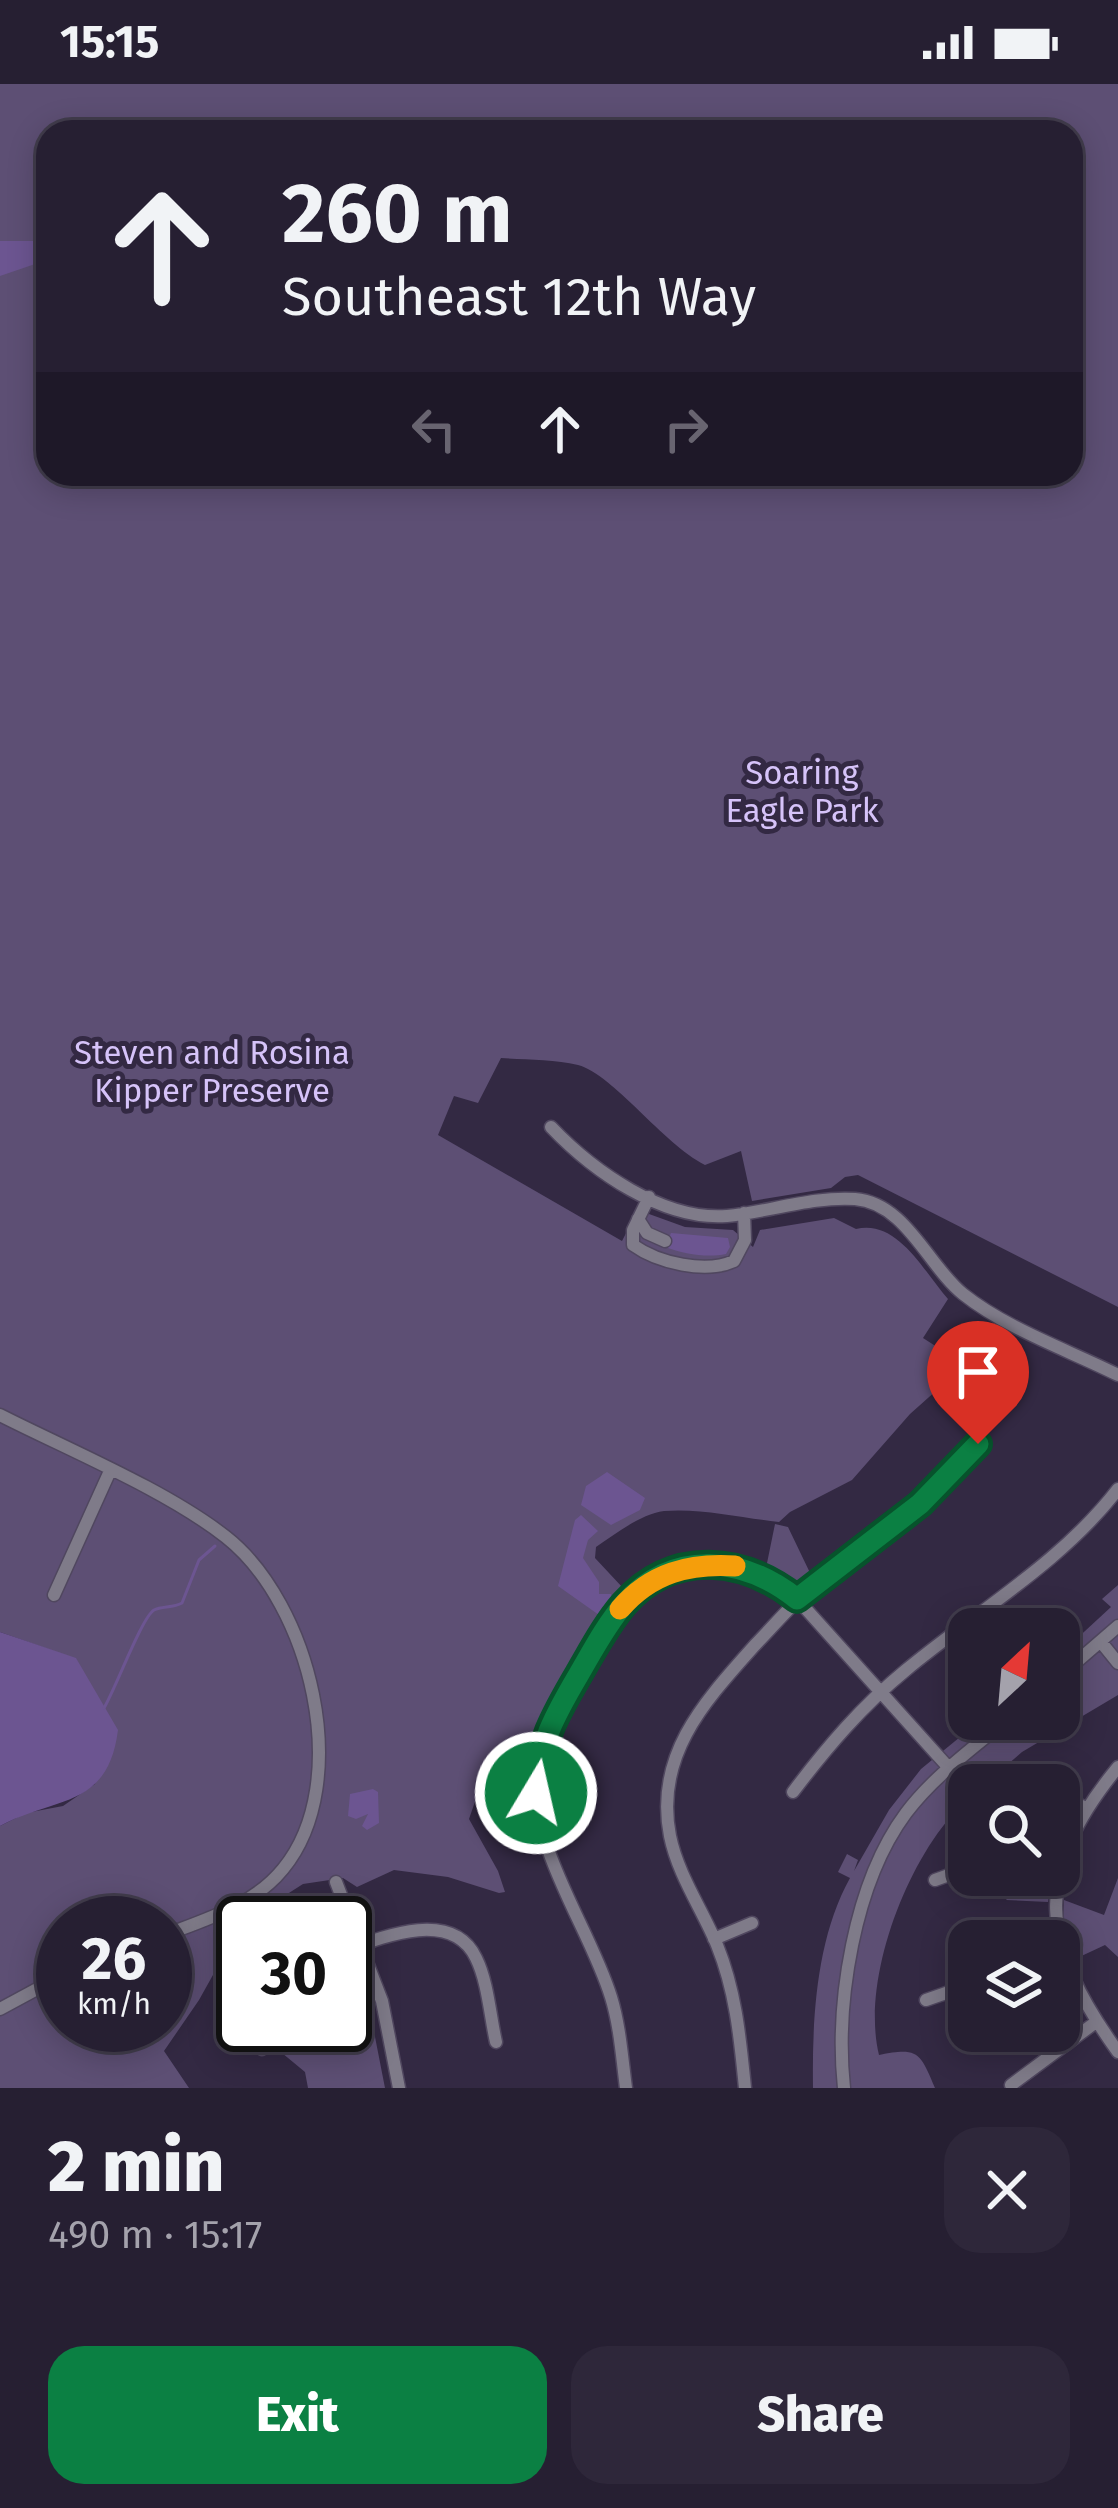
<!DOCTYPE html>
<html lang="en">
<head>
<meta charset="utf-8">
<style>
	:root { --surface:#261f32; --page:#2e273a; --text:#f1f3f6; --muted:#a4a2ac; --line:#423d4d; --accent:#0b8043 }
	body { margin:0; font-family:"Fira Sans",sans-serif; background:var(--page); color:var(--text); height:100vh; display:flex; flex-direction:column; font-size:45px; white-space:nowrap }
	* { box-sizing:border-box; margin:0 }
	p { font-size:39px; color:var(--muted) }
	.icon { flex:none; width:66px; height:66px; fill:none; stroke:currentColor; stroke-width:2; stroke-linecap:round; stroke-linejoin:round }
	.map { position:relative; height:2004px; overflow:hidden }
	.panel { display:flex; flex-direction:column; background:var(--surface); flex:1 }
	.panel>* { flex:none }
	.banner { position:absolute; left:36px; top:36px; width:1047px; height:366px; border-radius:36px; box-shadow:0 6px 30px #0003,0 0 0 3px var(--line); background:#261f32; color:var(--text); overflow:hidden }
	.needle { width:78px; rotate:26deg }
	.tools { position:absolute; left:948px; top:1524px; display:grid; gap:24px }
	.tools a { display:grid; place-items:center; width:132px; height:132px; border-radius:24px; background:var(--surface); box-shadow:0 6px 30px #0003,0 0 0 3px var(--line); font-size:60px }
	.speed { position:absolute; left:36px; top:1812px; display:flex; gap:24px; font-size:60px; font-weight:700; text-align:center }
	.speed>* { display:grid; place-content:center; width:156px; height:156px; border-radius:50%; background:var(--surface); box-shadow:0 6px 30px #0003,0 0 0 3px var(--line); line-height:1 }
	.speed small { font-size:30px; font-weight:400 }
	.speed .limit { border:6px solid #111; border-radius:18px; background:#fff; color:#111 }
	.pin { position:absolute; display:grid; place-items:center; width:102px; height:102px; color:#fff; margin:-123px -51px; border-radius:50% 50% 50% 0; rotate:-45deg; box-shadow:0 0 12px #0007 }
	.pin .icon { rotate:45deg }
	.me { position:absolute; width:132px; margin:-66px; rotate:9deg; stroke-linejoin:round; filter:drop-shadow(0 0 9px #0008) }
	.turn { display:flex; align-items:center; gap:42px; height:252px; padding:0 48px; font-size:54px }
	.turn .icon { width:156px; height:156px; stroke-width:2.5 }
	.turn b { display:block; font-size:84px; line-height:102px }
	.lanes { display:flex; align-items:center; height:114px; padding:0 48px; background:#0003; justify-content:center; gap:60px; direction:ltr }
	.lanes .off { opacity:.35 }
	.round { display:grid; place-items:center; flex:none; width:126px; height:126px; border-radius:36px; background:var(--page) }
	.head { display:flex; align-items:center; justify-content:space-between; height:204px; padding:0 48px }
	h1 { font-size:72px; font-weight:800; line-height:90px }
	.primary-button { display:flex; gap:24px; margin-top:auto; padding:24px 48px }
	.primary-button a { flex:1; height:138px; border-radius:36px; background:var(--accent); color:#fff; font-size:48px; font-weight:800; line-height:138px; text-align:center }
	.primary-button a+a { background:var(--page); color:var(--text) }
	.status { display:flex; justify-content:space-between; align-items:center; height:84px; padding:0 60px; background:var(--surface); direction:ltr }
	.status svg { height:33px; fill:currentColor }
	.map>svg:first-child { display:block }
	.green { fill:#5d4f74; fill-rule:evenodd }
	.water { fill:#6c5591 }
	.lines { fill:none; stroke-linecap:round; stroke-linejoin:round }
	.stream { stroke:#6c5591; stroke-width:3 }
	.minor-casing { stroke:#50475f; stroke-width:15 }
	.minor { stroke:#7f7b89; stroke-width:12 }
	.route-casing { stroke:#07532c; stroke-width:30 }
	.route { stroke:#0b8043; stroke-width:21 }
	.slow { stroke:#f59e0b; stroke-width:21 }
	.labels { text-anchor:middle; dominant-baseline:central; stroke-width:10; stroke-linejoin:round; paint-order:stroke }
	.park-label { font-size:33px; fill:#d6c3f9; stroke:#332943 }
</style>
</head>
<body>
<div class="status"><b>15:15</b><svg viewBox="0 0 49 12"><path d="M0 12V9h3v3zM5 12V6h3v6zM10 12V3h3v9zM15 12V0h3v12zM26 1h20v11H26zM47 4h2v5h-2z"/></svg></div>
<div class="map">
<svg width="1118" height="2004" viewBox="0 0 1118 2004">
	<rect width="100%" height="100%" fill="#332943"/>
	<path class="green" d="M0,0H1118V1223L858,1091L845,1093L831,1104L752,1117L741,1067L705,1081C662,1059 614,991 578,981C554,975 526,976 501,974L478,1019L454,1012L438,1051L622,1157L638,1126L685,1143L733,1146L753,1163L760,1146L834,1134L856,1145C898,1135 924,1188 948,1215L923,1254L965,1281L910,1330L852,1396L790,1428L779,1438C742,1434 702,1424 664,1427C641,1430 615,1450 596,1463L595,1474L623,1504C581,1555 545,1619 524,1683L501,1685L478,1709L469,1735L498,1787L505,1808L499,1809L448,1793L394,1786L357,1803L343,1794L303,1800L242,1839L199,1916L164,1967L189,2004H0V1742L26,1729L63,1722L95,1700L108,1636L76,1575L0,1548ZM48,48H1071V390H48ZM63,1839H165V1941H63Z
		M775,1440L788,1443L812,1493C793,1506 784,1495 766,1484Z
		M1118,1501V1611L1022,1668L984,1701H969V1714C910,1765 860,1894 879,1971C919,1963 920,1969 935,2004H813C812,1936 816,1855 850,1794L838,1788L847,1770L858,1776L854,1787L889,1726L921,1685L982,1635H1059V1571L1111,1523L1102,1515Z
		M1028,1791H1052L1048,1818L1006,1816Z
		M1118,1794V1873L1105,1861L1075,1875L1082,1856L1063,1838L1064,1816L1104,1831Z
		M368,1917L385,2004H308L305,1988L282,1969L285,1941H345V1922Z"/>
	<path class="water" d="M0,157H37L48,163V170L38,179L0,192Z
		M671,1149L728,1154L730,1163L726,1170C707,1174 684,1170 665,1163Z
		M607,1388L645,1414L640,1426L611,1441L581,1421L586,1402Z
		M581,1431L598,1447L588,1456L583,1474L599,1498V1510H611L612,1514L599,1531L558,1502L575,1436Z
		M0,1548L76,1574L118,1646C108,1725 56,1712 0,1742Z
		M373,1705L378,1708L379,1739L367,1746L362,1742L368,1730L356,1735L348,1732L350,1710Z"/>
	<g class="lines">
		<path class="stream" d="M104,1624C115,1606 142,1533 154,1526C162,1522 173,1524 182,1519L199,1476L215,1462"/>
		<defs>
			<path id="minor" d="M551,1043C593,1087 663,1137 727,1132C767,1128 815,1112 855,1115C906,1119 928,1182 963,1210C1007,1245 1068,1266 1118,1291
				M649,1113L633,1146V1161C658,1179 706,1190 734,1177L745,1156L744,1129
				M638,1135L647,1149L665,1157
				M0,1331C69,1366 166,1406 226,1453C310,1519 355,1697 283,1785C254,1821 207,1835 165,1851
				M54,1511L110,1387
				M1101,1558L1118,1579
				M1059,1593L1118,1542
				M1118,1683C1030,1790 1041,1861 1118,1968
				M793,1708C827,1663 862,1622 906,1586C976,1528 1062,1478 1118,1405
				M1059,1713L1087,1724
				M935,1796L960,1787L969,1779
				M336,1798L382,1917L399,2004
				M1058,1844L1075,1854L1076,1861L1065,1878
				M714,1855L752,1839
				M345,1867C382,1853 452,1824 476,1874C488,1898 490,1932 496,1958
				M926,1916L969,1901
				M0,1925L63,1891
				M262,1965L273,1941
				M1011,2001L1096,1938
				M626,2004C622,1974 620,1942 611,1913C589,1841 525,1758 537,1680C543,1643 566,1612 585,1581C603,1549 620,1515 653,1496C704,1468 754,1481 797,1515L949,1684
				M745,2004C740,1954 736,1908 717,1861C702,1825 678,1791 670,1752C654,1671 705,1617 755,1561C778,1537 800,1511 826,1490C880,1448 935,1414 978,1360
				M844,2004C835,1919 854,1799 906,1729C934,1692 973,1664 1008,1635"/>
		</defs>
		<use href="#minor" class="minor-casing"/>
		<use href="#minor" class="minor"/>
	</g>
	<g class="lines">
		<defs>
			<path id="route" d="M536,1709C537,1662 556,1629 579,1590C593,1566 606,1541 624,1520C674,1464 744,1473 797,1515L920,1420L978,1360"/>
		</defs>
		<use href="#route" class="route-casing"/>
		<use href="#route" class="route"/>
		<path class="slow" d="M620,1525C651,1489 689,1479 735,1482"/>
	</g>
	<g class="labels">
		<g class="park-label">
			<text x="802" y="689">Soaring<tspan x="802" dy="38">Eagle Park</tspan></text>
			<text x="212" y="969">Steven and Rosina<tspan x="212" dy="38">Kipper Preserve</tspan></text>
		</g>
	</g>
</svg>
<div class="tools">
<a><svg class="needle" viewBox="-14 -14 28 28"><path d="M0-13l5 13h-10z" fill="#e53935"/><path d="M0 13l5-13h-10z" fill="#a4a2ac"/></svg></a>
<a><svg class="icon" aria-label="search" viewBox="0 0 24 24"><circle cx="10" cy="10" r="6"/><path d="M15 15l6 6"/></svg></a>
<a><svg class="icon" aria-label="layers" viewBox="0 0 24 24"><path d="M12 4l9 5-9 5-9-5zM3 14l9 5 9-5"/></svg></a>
</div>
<div class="speed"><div>26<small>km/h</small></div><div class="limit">30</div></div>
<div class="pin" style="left:978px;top:1360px;background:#d93025"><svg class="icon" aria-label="arrive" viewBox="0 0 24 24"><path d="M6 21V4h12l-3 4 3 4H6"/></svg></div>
<svg class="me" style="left:536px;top:1709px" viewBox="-20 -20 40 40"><circle r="17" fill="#0b8043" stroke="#fff" stroke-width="3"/><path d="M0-11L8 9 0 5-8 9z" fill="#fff"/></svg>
<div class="banner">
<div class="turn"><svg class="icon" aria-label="ahead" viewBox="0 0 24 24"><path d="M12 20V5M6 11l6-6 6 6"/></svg><div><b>260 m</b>Southeast 12th Way</div></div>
<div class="lanes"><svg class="icon off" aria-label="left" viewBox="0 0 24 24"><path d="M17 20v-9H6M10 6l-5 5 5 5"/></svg><svg class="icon" aria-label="ahead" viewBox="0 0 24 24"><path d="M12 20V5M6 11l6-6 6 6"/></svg><svg class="icon off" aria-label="right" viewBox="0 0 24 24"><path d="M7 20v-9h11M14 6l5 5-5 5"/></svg></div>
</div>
</div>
<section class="panel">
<div class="head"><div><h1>2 min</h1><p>490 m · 15:17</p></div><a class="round"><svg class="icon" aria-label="close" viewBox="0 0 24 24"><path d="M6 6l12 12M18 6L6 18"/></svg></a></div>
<div class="primary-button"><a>Exit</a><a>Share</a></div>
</section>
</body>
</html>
